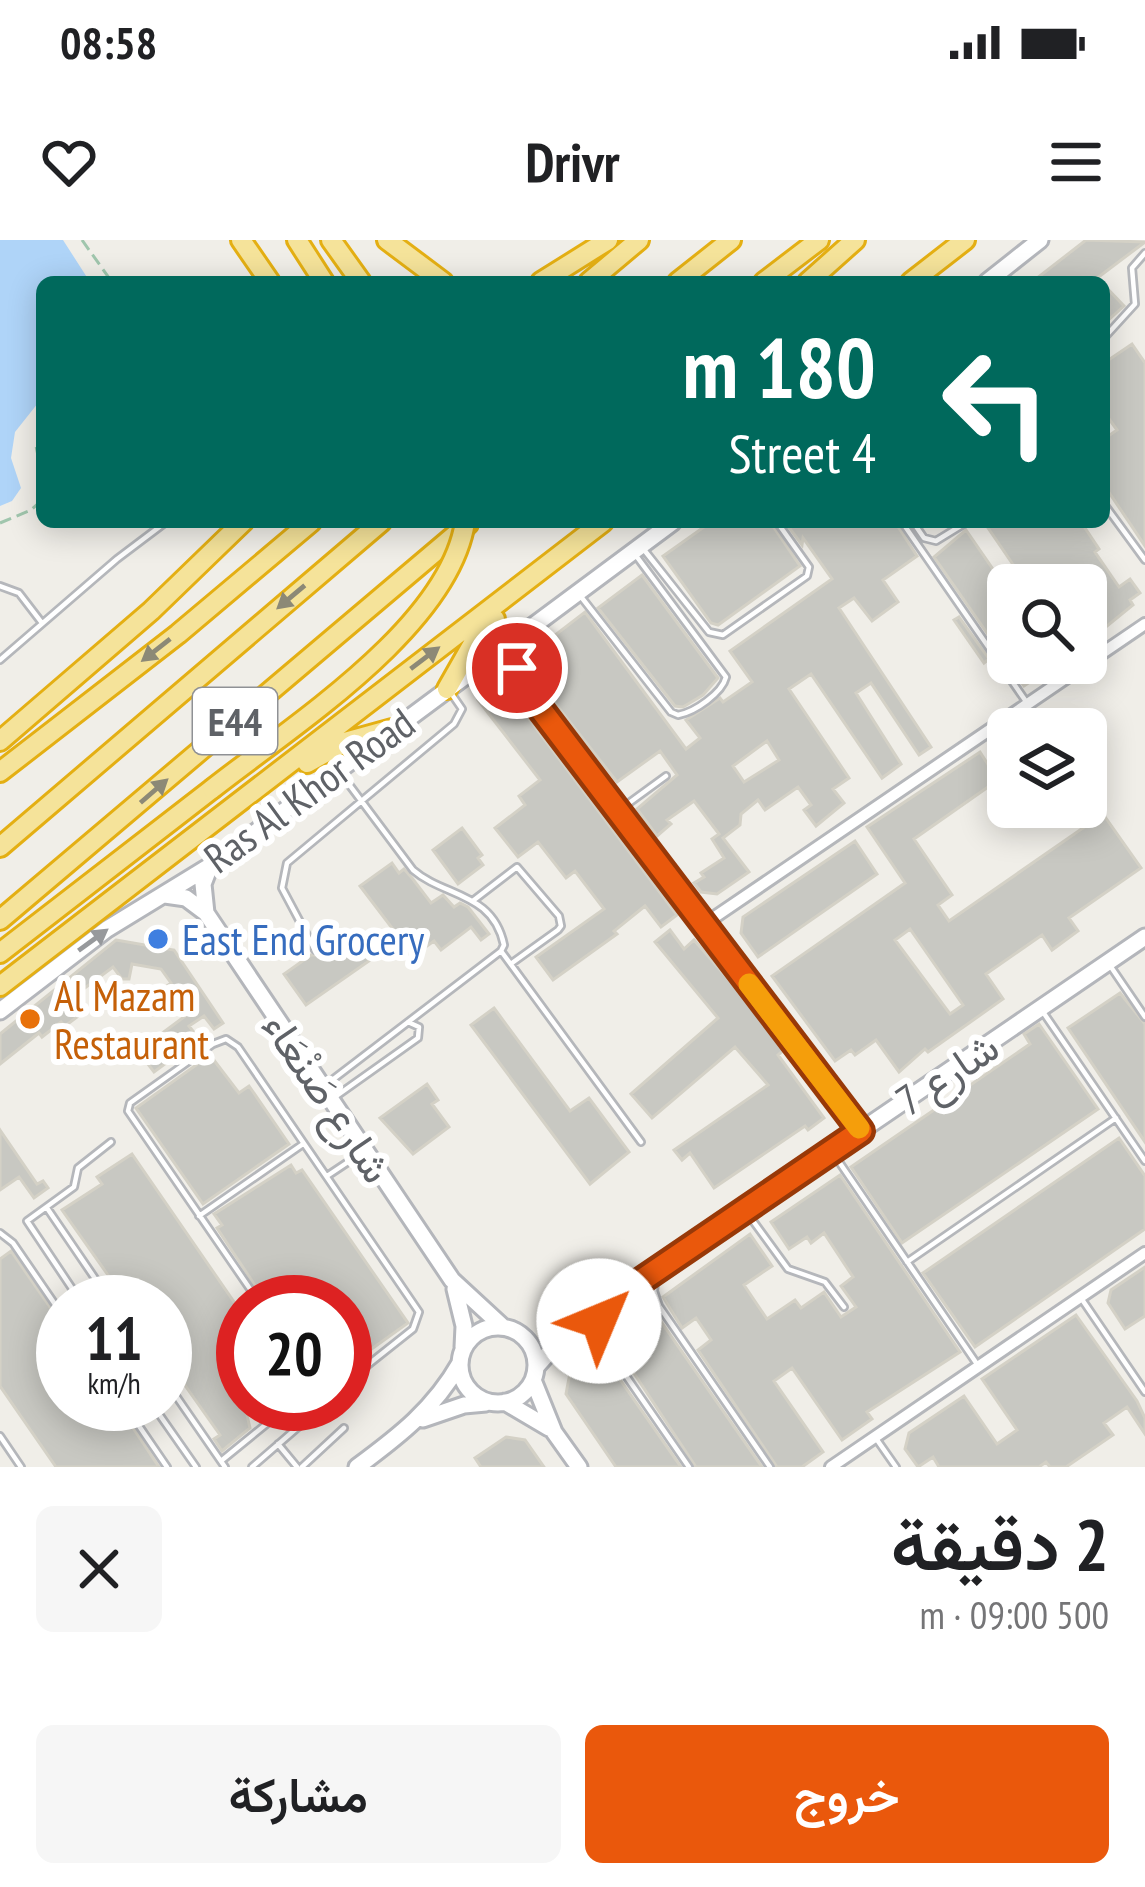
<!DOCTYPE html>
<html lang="ar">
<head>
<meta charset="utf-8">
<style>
	:root { --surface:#fff; --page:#f6f6f6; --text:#202124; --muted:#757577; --accent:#ea580c }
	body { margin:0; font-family:"PT Sans Narrow",Vazirmatn,sans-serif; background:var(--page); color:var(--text); direction:rtl; height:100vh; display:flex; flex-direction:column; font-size:45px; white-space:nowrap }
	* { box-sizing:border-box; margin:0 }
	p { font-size:39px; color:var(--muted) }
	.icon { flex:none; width:66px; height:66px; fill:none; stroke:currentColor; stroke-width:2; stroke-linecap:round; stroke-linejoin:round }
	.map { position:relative; height:1227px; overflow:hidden; direction:ltr }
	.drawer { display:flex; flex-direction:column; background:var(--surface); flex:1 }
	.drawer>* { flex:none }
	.guide { position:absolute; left:36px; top:36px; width:1074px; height:252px; border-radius:18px; box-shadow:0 6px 30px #0003; direction:rtl; background:#00695c; color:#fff; overflow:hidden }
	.controls { position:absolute; left:987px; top:324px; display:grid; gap:24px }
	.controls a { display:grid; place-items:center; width:120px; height:120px; border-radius:18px; background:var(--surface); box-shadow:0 6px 30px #0003; font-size:60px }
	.speed { position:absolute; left:36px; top:1035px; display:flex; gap:24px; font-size:60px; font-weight:700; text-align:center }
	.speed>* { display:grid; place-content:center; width:156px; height:156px; border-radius:50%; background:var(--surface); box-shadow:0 6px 30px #0003; line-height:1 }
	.speed small { font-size:30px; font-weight:400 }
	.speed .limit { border:18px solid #d22; background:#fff; color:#111 }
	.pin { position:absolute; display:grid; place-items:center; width:102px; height:102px; color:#fff; margin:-51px; border:6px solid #fff; border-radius:50%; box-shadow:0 3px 12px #0007 }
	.me { position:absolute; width:132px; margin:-66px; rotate:45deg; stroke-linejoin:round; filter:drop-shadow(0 0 9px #0008) }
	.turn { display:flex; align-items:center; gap:42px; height:252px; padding:0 36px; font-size:54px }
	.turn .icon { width:156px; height:156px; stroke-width:2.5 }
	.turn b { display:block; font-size:84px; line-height:102px }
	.round { display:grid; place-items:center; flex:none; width:126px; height:126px; border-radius:18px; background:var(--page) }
	.head { display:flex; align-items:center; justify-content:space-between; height:204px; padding:0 36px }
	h1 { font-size:72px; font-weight:600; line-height:90px }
	.action { display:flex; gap:24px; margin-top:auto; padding:24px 36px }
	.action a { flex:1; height:138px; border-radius:18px; background:var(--accent); color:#fff; font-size:48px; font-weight:600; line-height:138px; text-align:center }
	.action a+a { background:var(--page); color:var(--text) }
	.status { display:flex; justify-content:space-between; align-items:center; height:84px; padding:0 60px; background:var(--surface); direction:ltr }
	.status svg { height:33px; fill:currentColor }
	header { display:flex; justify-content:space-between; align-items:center; height:156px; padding:0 36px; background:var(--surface); font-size:54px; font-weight:600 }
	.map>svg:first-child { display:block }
	.water { fill:#afd4f8 }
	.building { fill:#c8c8c2; stroke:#d4d1c6; stroke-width:3; fill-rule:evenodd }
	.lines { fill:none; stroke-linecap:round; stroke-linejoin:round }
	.lane-casing { stroke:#b5b7bb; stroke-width:10 }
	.street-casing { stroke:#b5b7bb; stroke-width:16 }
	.secondary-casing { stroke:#b4b6bb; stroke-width:21 }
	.highway-casing { stroke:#e4af13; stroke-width:24 }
	.path { stroke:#a0c6ad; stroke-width:3; stroke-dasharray:12 6; stroke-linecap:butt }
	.lane { stroke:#fff; stroke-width:4.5 }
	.street { stroke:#fff; stroke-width:10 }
	.secondary { stroke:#fff; stroke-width:15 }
	.highway { stroke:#f5e39a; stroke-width:18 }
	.highway-bridge-casing { stroke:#e4af13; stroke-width:24; stroke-linecap:butt }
	.highway-bridge { stroke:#f5e39a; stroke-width:18 }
	.oneway { fill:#8c8976 }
	.oneway2 { fill:#97999c }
	.route-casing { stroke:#983908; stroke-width:30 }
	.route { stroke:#ea580c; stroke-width:21 }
	.slow { stroke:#f59e0b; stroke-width:21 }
	.shop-dot { fill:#3f7fe0; stroke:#fff; stroke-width:4.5 }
	.food-dot { fill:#e8710a; stroke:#fff; stroke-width:4.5 }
	.labels { text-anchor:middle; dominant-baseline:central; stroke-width:12; stroke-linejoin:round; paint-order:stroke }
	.shield { fill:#fff; stroke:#8f9195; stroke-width:3 }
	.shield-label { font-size:39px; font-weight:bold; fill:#5f6267 }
	.street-label { font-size:42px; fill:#5f6267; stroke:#fff }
	.shop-label { font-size:42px; fill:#366cbe; stroke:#fff; text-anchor:start }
	.food-label { font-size:42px; fill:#c56008; stroke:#fff; text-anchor:start }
</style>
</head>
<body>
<div class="status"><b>08:58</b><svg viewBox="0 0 49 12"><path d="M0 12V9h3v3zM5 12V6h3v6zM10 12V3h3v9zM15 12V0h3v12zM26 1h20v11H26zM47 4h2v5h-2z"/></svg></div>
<header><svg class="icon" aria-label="menu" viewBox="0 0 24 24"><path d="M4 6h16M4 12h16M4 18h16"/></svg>Drivr<svg class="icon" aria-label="heart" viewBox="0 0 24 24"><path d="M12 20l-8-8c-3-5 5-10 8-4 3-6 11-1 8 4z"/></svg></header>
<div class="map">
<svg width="1145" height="1227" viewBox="0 0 1145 1227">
	<rect width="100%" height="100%" fill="#f0eee8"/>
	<path class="water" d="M0,0H63L90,42H42V158L15,192L11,218L21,248L12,261L0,266Z"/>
	<path class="building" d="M1086,0L1145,2L1092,42H1032Z
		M1104,45L1124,66L1104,84Z
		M1132,104L1145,123V306L1104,245V199L1117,190L1104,172V123Z
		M711,282H770L800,326L718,385L711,383L663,316Z
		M785,282H895L917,316L883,340L898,362L872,381L854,358L839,368L931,507L919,515L871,443L856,453L901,524L882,538L811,434L789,449L849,538L833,549L844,563L816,586L804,570L811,565L798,547L765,570L758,560L741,574L740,585L723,598L749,632L717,654L701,652L694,643L704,637L701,633L724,618L712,599L719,594L694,561L667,580L671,584L657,596L637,569L677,535L660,511L617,542L540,444L531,427L533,412L585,372L686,509L700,498L686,480L720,458L723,462L752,442L730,411L832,339L803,298L802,305ZM767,501L779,520L744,542L733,526Z
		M984,282H1081L1099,309L1095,312L1119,347L1130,339L1140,353L1130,360L1133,365L1086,403V345H1027Z
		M966,290L1008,351V423H1058L1024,446L934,317Z
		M642,335L718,438L703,455L683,467L675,466L598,368Z
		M959,377L989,419L984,423L954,380Z
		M501,442L677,675L661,687L645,666L614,691L617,694L553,740L536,717L604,669L575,631L566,638L538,602L518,617L495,588L525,565L519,556L540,540L478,460Z
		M980,512L998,540L914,599L952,655L938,665L949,681L1103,574L1141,628L1069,678L1078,691L1052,710L1042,695L986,734L1003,759L928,812L925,809L899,832L876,800L855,815L851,810L835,821L772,736L905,643L867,587ZM910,689L963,765L950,774L895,700Z
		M462,588L482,615L478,618L483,625L458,644L433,610Z
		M855,601L877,634L758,717L741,693L743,677Z
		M392,623L399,633L404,629L412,638L431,663L443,655L454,667L460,663L468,667L489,694L481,700L471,687L441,710L434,701L417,713L413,706L408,709L360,646Z
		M347,690L369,721L306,765L284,734L311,715H319L321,708Z
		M670,690L684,709L694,700L770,787L786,808L778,815L824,878L808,890L805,886L714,948L690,913L682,920L674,910L768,845L735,807L652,878L631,854L718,778L655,702Z
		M116,700L174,710L223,783L214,789L204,776L189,786L199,799L154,832L138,811L192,771L178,750L166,759L160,751L171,743L161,729L132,724L129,739H122L113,727L78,753L81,757L77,760L85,771L65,786L61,782L42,797L39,793L0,824V794Z
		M1120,753L1145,784V902L1068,788Z
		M494,768L570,871L589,858L629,912L590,944L471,785Z
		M1039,784L1098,869L902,1003L851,927L1030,804L1024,794Z
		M210,815L239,853L249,846L289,904L203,964L136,868Z
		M427,844L438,860L432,864L449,887L413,914L380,878Z
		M0,890L37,944L43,941L48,948L34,958L19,937L0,950Z
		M1119,898L1145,936V989L975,1107L923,1033Z
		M132,914L243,1075V1164H263L247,1175L250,1188L222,1211L214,1199L220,1195L165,1117V1062H127L62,970L102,944L97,937Z
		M291,925L296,933L302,930L408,1083L345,1128V1062H266L217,988L222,985L214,974Z
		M840,935L960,1112L867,1172L872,1179L842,1200L792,1128L774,1141L823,1212L802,1227H777L698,1110L711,1100L696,1078L682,1088L663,1057L750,994L772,1026L744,1045L767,1079L795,1060L801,1068L824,1052L841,1077L856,1067L841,1046L853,1037L824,993L811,1003L807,997L789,1009L771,982Z
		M11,1011L63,1086V1164H117L159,1227H56L0,1146V1019Z
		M1145,1027V1076L1125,1089L1108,1063L1111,1050Z
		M651,1065L653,1070L762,1227H696L608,1094Z
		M1076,1075L1137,1161L1145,1178V1194L1127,1167L1104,1183L1113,1195L1066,1227H1050L1046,1222L1039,1227H939L933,1217L918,1227L905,1209L909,1193L964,1156L997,1204L1017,1190L982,1139Z
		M596,1102L598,1108L681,1227H616L566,1154L573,1117Z
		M506,1197L525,1200L544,1227H481L475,1218Z"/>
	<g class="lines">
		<defs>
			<path id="lane" d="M1104,98L1135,64L1132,28L1145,13
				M1104,264L1145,320
				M902,282L1025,460
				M913,282L924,298L936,301L967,282
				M645,311L709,392L723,395L807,336L809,327L777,282
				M0,346L19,353L42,383
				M582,358L671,472L678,475C695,472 722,453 726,437L637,317
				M0,420L117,319L166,282
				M618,571L666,536
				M474,660L517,627L559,676L561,686L558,690L512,723
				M315,710L282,648L287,623L454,484L462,469L451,453
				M501,711L641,902
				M1111,727L1145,777
				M1043,772L1145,921
				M327,844L501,711L504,705C493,652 444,657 413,630L342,535
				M335,857L418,798L419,787L408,782
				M833,913L979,1127
				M327,936L363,912
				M47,968L111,1062
				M748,974L788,1029L825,1042L844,1067
				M199,976L303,904
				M0,993L13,1003L63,1076
				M907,1022L1116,878
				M656,1034L654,1051L659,1066L770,1227
				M1081,1058L1145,1152
				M82,1059L101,1046
				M81,1062L27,981L74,947L78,928L111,902
				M259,1062L128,871L130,863L213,804L226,799L238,807L419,1072L413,1089L345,1143
				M600,1074L599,1089L604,1104L689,1227
				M165,1140L225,1227
				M124,1164L167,1227
				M152,1164L196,1227
				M0,1196L21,1227
				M875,1197L896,1227
				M278,1204L297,1227
				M221,1221L291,1164
				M252,1227L312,1175L313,1164
				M302,1227L344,1188"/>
			<path id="street" d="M517,399V428L525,447
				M483,423L496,426L526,450L861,891
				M703,685L1145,384
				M831,1227L1145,1013"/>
			<path id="secondary" d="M987,42L1040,0
				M165,655L186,658L206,673L452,1040L503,1087
				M206,673L203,644L210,626
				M0,771L107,689L210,626L673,282
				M455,1049L464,1086L463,1107
				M460 1125a38 38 0 1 1 76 0a38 38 0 1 1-76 0Z
				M536,1127L570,1089L1145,697
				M533,1140L554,1192L579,1227
				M505,1162L549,1188
				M423,1179L464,1165L486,1163
				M357,1227C399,1196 434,1169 460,1123"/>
			<path id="highway" d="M241,0L270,42
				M297,0L324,42
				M331,0L361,42
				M387,0L443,42
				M541,42L608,0
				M589,42L639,0
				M678,42L731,0
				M764,42L819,0
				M808,42L855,0
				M911,42L965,0
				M447,449L480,391L495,379
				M0,501L151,371L243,282
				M307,523L345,502L392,489
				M0,532L178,394L311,282
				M0,607L381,282
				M0,680L468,284
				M0,713L212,549
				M0,746L603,282"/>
		</defs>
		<use href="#lane" class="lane-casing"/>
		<use href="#street" class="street-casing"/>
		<use href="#secondary" class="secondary-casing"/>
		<use href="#highway" class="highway-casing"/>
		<path class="path" d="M82,0L112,42
			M42,190L36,206L42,235
			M0,283L31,270L42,260"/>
		<use href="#lane" class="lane"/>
		<use href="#street" class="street"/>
		<use href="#secondary" class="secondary"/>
		<use href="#highway" class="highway"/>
		<defs>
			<path id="highway-bridge" d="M212,549C292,486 449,387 465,282"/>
		</defs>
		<use href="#highway-bridge" class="highway-bridge-casing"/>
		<use href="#highway-bridge" class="highway-bridge"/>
	</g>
	<defs><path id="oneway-solid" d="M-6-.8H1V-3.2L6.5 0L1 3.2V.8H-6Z" transform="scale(3)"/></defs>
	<g class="oneway">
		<use href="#oneway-solid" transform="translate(291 357) rotate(140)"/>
		<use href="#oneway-solid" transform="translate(156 410) rotate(142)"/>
		<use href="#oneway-solid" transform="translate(425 418) rotate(-37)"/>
		<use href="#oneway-solid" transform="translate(154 551) rotate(-41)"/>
	</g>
	<use class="oneway2" href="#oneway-solid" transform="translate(93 700) rotate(-36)"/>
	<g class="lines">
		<defs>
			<path id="route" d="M517,428L526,450L861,891L601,1068L599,1081"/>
		</defs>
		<use href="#route" class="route-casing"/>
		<use href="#route" class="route"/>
		<path class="slow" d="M749,744L859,888"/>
	</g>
	<circle class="shop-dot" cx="158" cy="699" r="12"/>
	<circle class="food-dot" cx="30" cy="779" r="12"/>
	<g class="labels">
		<rect class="shield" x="193" y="448" width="84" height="66" rx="9"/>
		<g class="shield-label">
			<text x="235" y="481">E44</text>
		</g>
		<g class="street-label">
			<text transform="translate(309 550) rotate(-36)">Ras Al Khor Road</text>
			<text transform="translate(947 833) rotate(-34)">شارع 7</text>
			<text transform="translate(328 857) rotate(56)">شارع صَنْعَاء</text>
		</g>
		<g class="shop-label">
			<text x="182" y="699">East End Grocery</text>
		</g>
		<g class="food-label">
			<text x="54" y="755">Al Mazam<tspan x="54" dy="48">Restaurant</tspan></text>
		</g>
	</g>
</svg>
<div class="controls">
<a><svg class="icon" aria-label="search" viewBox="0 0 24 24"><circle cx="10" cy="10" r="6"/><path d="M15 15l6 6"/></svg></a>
<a><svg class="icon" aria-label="layers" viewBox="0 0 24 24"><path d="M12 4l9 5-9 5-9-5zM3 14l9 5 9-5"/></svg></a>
</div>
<div class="speed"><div>11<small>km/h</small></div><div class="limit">20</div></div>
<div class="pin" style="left:517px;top:428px;background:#d93025"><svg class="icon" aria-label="arrive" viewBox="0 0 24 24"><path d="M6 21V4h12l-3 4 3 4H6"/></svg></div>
<svg class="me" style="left:599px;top:1081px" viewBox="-20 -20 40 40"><circle r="19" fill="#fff"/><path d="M0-13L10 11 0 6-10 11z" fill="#ea580c"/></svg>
<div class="guide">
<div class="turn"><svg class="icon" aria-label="left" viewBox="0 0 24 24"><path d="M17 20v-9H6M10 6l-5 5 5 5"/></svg><div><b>180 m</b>4 Street</div></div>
</div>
</div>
<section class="drawer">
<div class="head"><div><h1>2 دقيقة</h1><p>500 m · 09:00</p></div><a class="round"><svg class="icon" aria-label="close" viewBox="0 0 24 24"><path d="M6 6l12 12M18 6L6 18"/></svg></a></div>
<div class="action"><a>خروج</a><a>مشاركة</a></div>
</section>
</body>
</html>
